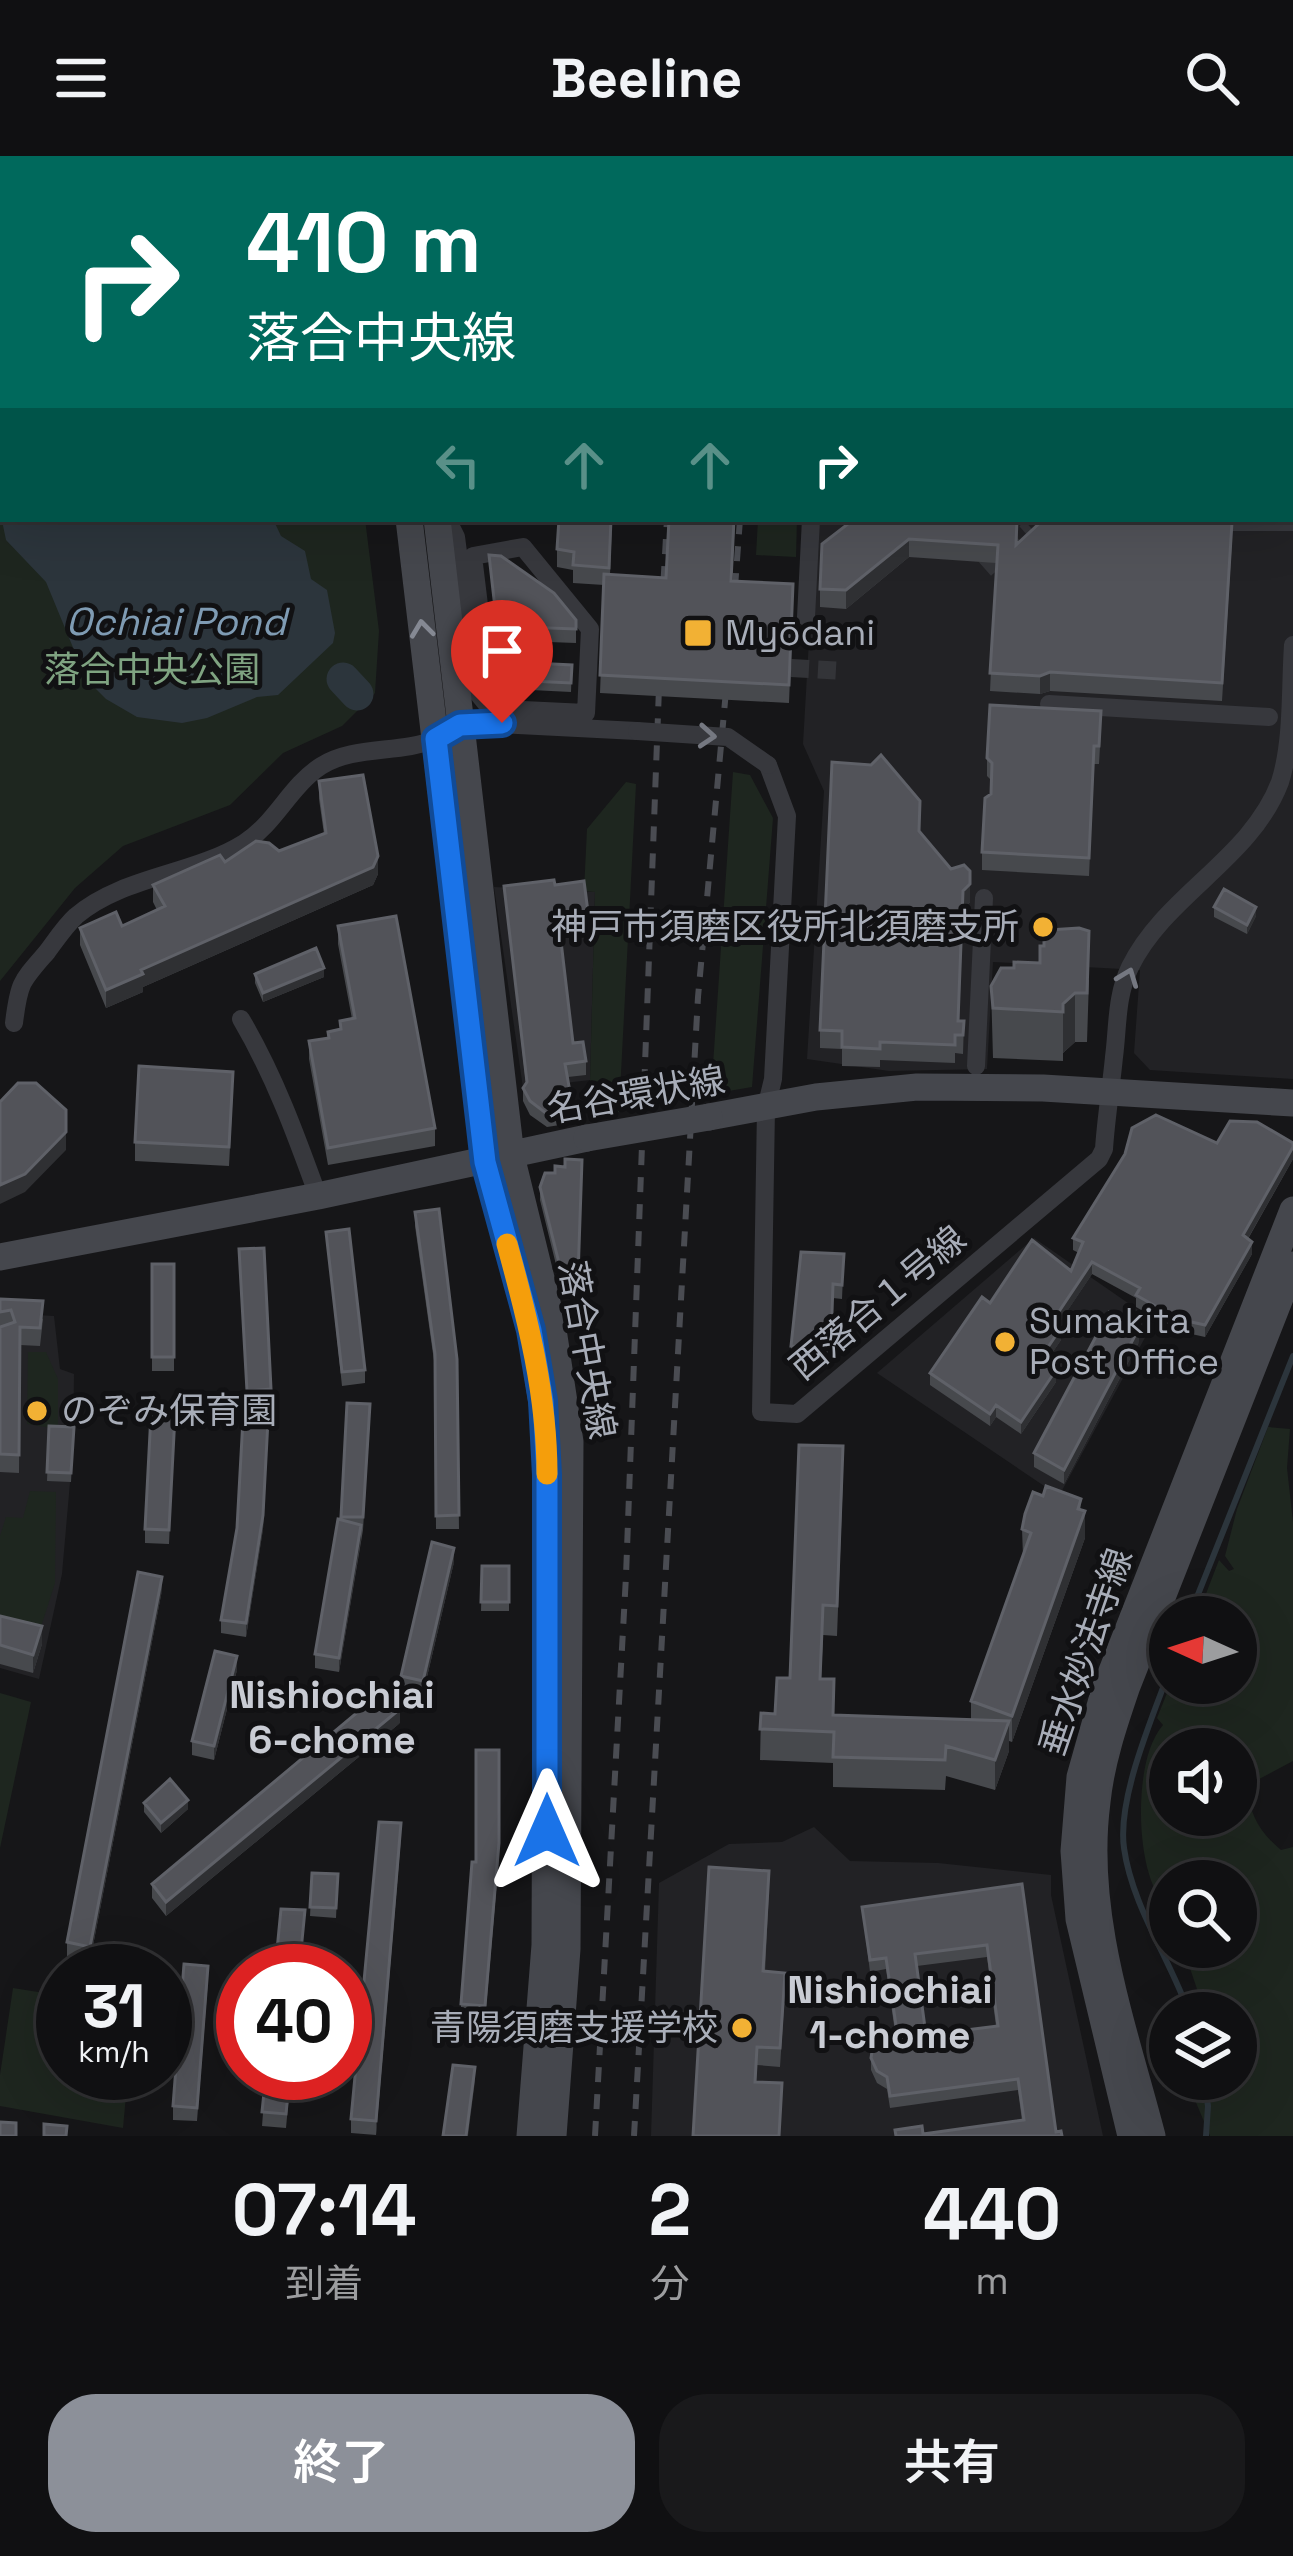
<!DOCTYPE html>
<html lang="ja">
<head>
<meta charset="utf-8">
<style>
	:root { --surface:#101012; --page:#19191b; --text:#f1f3f6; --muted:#9c9d9f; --line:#303032; --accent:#8c9099 }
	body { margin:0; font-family:"Space Grotesk","Noto Sans JP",sans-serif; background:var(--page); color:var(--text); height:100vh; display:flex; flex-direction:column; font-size:45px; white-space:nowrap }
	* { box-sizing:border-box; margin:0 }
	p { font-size:39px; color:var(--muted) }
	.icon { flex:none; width:66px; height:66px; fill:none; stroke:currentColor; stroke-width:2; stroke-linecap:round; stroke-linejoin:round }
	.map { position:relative; height:1980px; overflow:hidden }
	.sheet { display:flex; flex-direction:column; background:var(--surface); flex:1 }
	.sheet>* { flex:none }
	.top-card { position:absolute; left:0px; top:0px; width:1293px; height:366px; box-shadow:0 12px 48px #0002,0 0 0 3px var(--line); background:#00695c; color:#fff; overflow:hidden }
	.needle { width:78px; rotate:273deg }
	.buttons { position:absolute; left:1149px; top:1440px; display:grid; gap:24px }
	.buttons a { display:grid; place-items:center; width:108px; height:108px; border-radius:50%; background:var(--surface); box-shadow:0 12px 48px #0002,0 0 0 3px var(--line); font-size:60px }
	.speed { position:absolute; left:36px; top:1788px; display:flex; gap:24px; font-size:60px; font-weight:700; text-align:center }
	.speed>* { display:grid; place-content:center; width:156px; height:156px; border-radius:50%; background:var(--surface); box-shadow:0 12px 48px #0002,0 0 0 3px var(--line); line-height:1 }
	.speed small { font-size:30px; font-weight:400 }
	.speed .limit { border:18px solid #d22; background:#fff; color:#111 }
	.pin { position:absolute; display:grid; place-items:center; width:102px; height:102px; color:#fff; margin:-123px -51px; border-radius:50% 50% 50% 0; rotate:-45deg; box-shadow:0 0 12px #0007 }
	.pin .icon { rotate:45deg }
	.me { position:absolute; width:132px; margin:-66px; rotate:0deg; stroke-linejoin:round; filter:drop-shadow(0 0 9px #0008) }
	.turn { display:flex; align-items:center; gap:42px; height:252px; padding:0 48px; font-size:54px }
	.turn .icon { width:156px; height:156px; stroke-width:2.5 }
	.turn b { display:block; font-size:84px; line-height:102px }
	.lanes { display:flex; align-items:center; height:114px; padding:0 48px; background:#0003; justify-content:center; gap:60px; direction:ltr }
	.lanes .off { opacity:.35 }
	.eta { display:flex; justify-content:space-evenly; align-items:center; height:204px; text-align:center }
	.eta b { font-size:72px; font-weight:600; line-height:84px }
	.cta { display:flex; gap:24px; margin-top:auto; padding:24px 48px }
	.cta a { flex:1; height:138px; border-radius:48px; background:var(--accent); color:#fff; font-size:48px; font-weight:600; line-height:138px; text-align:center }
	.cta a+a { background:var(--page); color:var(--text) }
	header { display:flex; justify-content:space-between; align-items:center; height:156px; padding:0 48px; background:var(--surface); font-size:54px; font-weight:600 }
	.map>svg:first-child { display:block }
	.built { fill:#222225 }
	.green { fill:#1e261f; fill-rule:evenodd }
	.water { fill:#2c353c }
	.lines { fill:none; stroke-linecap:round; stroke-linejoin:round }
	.stream { stroke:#2c353c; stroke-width:6 }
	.river { stroke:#2c353c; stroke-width:33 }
	.street-tunnel { stroke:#333438; stroke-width:18; stroke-dasharray:18 9; stroke-linecap:butt }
	.street { stroke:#37383d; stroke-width:18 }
	.secondary { stroke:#45474d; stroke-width:27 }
	.rail { stroke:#4a4c52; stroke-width:6; stroke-dasharray:15 12; stroke-linecap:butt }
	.street-bridge { stroke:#37383d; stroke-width:18 }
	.secondary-bridge { stroke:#45474d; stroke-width:27 }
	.wall { fill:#47494d; fill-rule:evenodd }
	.shaded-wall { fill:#2f3033 }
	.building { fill:#525359; stroke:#5f6168; stroke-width:3; fill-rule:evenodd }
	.oneway { stroke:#858993 }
	.oneway2 { stroke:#757881 }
	.route-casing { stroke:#114b97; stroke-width:30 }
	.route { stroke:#1a73e8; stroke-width:21 }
	.slow { stroke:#f59e0b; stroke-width:21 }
	.poi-dot { fill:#f2b134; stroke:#111113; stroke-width:4.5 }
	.labels { text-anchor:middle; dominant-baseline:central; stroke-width:10; stroke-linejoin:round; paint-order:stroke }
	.poi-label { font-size:36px; fill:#a8adb8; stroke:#111113; text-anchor:start }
	.park-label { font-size:36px; fill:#7fa381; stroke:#111113 }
	.street-label { font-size:36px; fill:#a8adb8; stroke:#111113 }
	.water-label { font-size:39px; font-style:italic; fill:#7f9bb3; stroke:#111113 }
	.neighbourhood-label { font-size:39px; font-weight:bold; fill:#c9ccd4; stroke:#111113 }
</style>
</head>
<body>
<header><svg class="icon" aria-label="menu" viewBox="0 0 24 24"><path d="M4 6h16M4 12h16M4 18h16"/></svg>Beeline<svg class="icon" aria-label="search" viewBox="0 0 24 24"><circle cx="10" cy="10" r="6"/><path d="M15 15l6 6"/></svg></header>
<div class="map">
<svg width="1293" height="1980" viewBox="0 0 1293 1980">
	<rect width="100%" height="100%" fill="#161618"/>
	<path class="built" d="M905,0H1293V923L1150,914L1134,897L1140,814L993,806L987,913L889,915L807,903L824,635L803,588L816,363H1290V3H905Z
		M494,731L595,736L590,924L523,932Z
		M1034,1082L1154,1165L1059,1340L877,1217Z
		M0,1157L54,1160L60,1213L74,1218L73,1292L62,1418L39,1523L0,1512Z
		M814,1671L850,1705L938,1707L1051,1719V1739L1103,1980H651L659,1727L729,1688L782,1686Z"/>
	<path class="green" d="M0,0H320L321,3H3V363H365L379,475L375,537L342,570L283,597L230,649L123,690L75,732L0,825Z
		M758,363H797L796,401L756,399Z
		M733,616L750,619L773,662L752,931L711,938Z
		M626,626L636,628L619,956L589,963L595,736L584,735L587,673Z
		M28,1196H46L58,1223V1273L27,1268Z
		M1268,1271L1290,1273L1287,1312L1293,1366V1605L1246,1630C1250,1658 1259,1676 1281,1694L1293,1691V1980H1210L1195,1944L1203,1923H1236V1857H1205L1183,1791H1236V1725H1170V1761C1163,1748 1153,1733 1149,1718C1137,1680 1136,1600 1163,1569L1157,1562L1171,1527H1236V1461H1197L1219,1404L1229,1415L1234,1413L1225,1400L1237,1353ZM1170,1593H1236V1659H1170Z
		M30,1335L56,1336L55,1427L40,1474L0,1463V1380L6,1361L23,1362Z
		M0,1537L31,1546L0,1692Z
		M13,1832L63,1840V1917H128L123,1972L0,1950V1919Z"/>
	<path class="water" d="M3,213V363H273L281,380L305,395L311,423L327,434L335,477L333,487L278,539L257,541L207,562L182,567L137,561L106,543L86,523L46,426L6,384L0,355Z"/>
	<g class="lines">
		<path class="stream" d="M1189,1461L1293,1200
			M1170,1513C1153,1560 1117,1642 1124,1692C1132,1750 1170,1803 1189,1857
			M1204,1923L1208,1950L1206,1980"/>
		<path class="river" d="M343,523L357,538"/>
		<path class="street-tunnel" d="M985,413L1031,372
			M791,512L843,515"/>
		<path class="street" d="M1290,167L1293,173
			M447,363L456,381L476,535L502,567
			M1194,366H1293
			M523,391L590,473L586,557L503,553L489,531L473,400Z
			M806,461L811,363
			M1049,548L1269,561
			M768,609L787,660L773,923L766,952L761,1256L797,1258L1099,1003L1104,993C1106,962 1111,932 1114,901C1118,870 1116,840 1130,811C1165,739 1251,703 1280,626C1293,585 1290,532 1293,489
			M241,863C274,919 296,979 318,1040
			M14,867C19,826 21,826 47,796C56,784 65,770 76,760C123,720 193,719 244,687C275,668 290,630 321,610C354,589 400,598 436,583C452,576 460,569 478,567L637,575
			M976,910L984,742"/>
		<path class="secondary" d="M366,0V3
			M390,0V3
			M624,3L625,0
			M891,3L892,0
			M409,363L485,1006L531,1174L547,1281L545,1789L530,1980
			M437,363L511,1000L552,1167L570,1286L567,1793L553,1980
			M709,961L816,941L917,931L1043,932L1293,947
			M0,1101L318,1040L587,982
			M1131,1980L1079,1763L1074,1695L1080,1621L1105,1533L1293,1054
			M1152,1980C1124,1872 1082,1759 1097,1646C1101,1606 1114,1568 1127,1530L1293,1109"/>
		<path class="rail" d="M742,0V3
			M703,3V0
			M662,452L667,363
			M733,459L740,363
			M595,1980L626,1420L660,505
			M634,1980L698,841L728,513"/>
		<path class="street-bridge" d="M637,575L728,581L768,609"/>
		<path class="secondary-bridge" d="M587,982L709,961"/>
	</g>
	<path class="wall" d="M612,363L610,419L666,422L735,363L732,425L793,446L789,547L600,537L604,429L573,427V414L557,411V393Z
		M849,363H1018L1017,388L1232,384L1222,545L1050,535L1040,538L990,535L996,407L909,401L846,453L820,451V433Z
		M489,399L576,464V487L497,484Z
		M532,507L572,509L571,536L531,534Z
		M1101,573L1099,608H1094L1089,720L982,714V696L991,638V624L987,620V602Z
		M319,625L378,718L373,729L143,831V836L106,852L80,789V772L122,770L157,754L153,746V729L279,695L324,678L319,643Z
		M920,676L951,713L970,715V746L963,753L959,865H964L963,898L955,897V907L880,904V911L842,910V893L820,892V874Z
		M555,729L588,756V770L560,773L573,887L586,905V919L568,921L570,949L560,951V969L547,971L530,959L523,945V932L526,928L504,730Z
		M1214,751L1256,760L1247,778L1214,761Z
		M338,770L435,972V990L328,1009L309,903V885L328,882L340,873V865L352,863L338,788Z
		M1040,807L1089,824L1087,886H1075L1063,897V905L993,902L991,830L1014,812Z
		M255,818L324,821L263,846L255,827Z
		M233,934L229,1010L135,1005V986Z
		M1217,987L1293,1003L1248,1083L1252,1098L1205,1181L1178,1175L1136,1151V1142L1092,1118L1057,1170L1061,1184L1045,1207L1056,1226L1021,1278L996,1261L990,1270L930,1229V1217L990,1147L1071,1115L1079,1097L1073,1094V1082Z
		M582,1004L578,1135L562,1133L540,1044V1031L565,1011Z
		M415,1056L457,1203L459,1373H436L435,1212L415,1070Z
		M326,1076L365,1214V1227L342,1230Z
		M844,1098L842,1143L833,1142L831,1197H825L824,1215L807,1214V1205L791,1204V1190Z
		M239,1107L271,1233V1247L247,1249Z
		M152,1108H174V1215H152Z
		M0,1143L43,1163L40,1190L20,1189L19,1317L0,1316Z
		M1139,1186L1064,1328L1034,1311V1297Z
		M347,1247L370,1262L363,1374L339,1516L315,1512V1498L341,1364Z
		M175,1259L169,1388L145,1387V1373Z
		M49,1270L74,1271L71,1326L47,1325Z
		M268,1278L263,1373L246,1481L221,1477V1464Z
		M843,1321L837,1480L823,1479L821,1523L834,1559L971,1564V1545L1023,1400L1022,1373L1081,1354L1085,1382L1012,1586L1009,1585V1595L995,1634L946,1620L945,1634L833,1631V1607L760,1604L761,1557L775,1558L790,1522Z
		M454,1406L423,1538L401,1533V1520Z
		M482,1410H509V1455H481Z
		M162,1434L90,1805L67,1800V1786Z
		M0,1460L42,1488L33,1517L0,1508Z
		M237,1514L214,1604L192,1599V1585Z
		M400,1567L166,1760L152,1742V1728Z
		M144,1647L188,1653L161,1677L144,1656Z
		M401,1681L376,1979L351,1977V1963Z
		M499,1701L485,1864L461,1862V1848Z
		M312,1717L338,1718L336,1762L310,1760Z
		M1022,1728L1056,1976L923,1978L1022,1965L1018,1934L890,1952L887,1933L877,1927L871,1914V1902L895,1876L886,1813L870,1816L862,1751ZM987,1801L996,1870L926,1879L917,1810Z
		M769,1733L765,1816L785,1835L780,1911L757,1909L756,1926L782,1946L693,1980Z
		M208,1824L197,1965L173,1964V1950Z
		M266,1917H291L286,1972L262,1970Z"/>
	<path class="shaded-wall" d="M909,383V401L846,453V434Z
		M1050,516V535L1040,538V520Z
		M378,700V718L373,729L143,831V836L106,852V834L141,814Z
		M970,728V746L963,753L958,883L963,735Z
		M1256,751V760L1247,778V769Z
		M324,812V821L263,846V837Z
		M1075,837V886L1063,897V905V848Z
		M66,954V994L25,1036L0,1048V1029Z
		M1293,991V1003L1243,1091V1079Z
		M1252,1086V1098L1205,1181V1169Z
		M1092,1106V1118L1052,1178V1166Z
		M1061,1172V1184L1040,1215V1203Z
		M1139,1172V1186L1064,1328V1314Z
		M1056,1214V1226L1021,1278V1266Z
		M996,1249V1261L990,1270V1258Z
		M268,1278L263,1373L246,1481V1467Z
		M1081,1343V1365L1085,1355V1382L1012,1586V1560Z
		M361,1369V1383L339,1516V1502Z
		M454,1392V1406L423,1538V1525Z
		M162,1421V1434L90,1805V1791Z
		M42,1470V1488L33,1517V1499Z
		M237,1500V1514L214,1604V1590Z
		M400,1553V1567L166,1760V1746Z
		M1009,1565V1595L995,1634V1604Z
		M188,1644V1653L161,1677V1667Z
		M401,1667V1681L376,1979V1965Z
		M499,1687V1701L485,1864V1850Z
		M475,1911V1925L468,1980H466Z"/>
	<path class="building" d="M421,0H566L567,3H421Z
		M1269,0H1289L1293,4V31L1290,27V3H1271Z
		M559,363H611L609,412L573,409L574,396L557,393Z
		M669,363H734L731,425L793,428L789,529L600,519L604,418L666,422Z
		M849,363H1017L1016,389L1044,363H1219V365L1232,366L1222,527L1050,516L1040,520L990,517L998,389L909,383L846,434L820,433L822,388L848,368Z
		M489,399L501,400L554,437L576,464V473L497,470Z
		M532,507L572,509L571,527L531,525Z
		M990,549L1101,555L1099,590H1094L1089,702L982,696L985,642L991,638L992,607L987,602Z
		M881,599L920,645L919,675L951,713L964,709L970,715V728L963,735L958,865H964L963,879H955V889L880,886V893L842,891V875L820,874L832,606L871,609Z
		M363,619L378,700L373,711L141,814L143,818L106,834L80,772L116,756L122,770L165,750L153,729L220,699L225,706L256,685L269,687L279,695L326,677L319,625Z
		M554,724L555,729L584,725L588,756L558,760L573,887L583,886L586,905L565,908L570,936L558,938L560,956L547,958L530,945L523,932L527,926L504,730Z
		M1224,733L1256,751L1247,769L1214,751Z
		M396,760L435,972L328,992L309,885L329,882L328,876L341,873L340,865L355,862L338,770Z
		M1079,772L1089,775L1087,837H1075L1063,848V856L993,852L991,830L1001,812H1014V806L1040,807V790H1044V778L1049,774Z
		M316,792L324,812L263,837L255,818Z
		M139,910L233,916L229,991L135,986Z
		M18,927H36L66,954V976L25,1018L0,1029V946Z
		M1156,959L1217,987L1230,965L1257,966L1293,987V991L1243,1079L1252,1086L1205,1169L1178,1163L1136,1139L1140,1132L1092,1106L1052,1166L1061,1172L1040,1203L1056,1214L1021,1266L996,1249L990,1258L930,1217L982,1141L990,1147L1032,1084L1071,1115L1083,1086L1073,1082L1125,998L1132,972Z
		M565,1003L582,1004L578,1121L562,1119L540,1031L545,1017H555V1010L565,1011Z
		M439,1053L457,1203L459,1359L436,1360L435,1198L415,1056Z
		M349,1073L365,1214L342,1216L326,1076Z
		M264,1092L271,1233L247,1235L239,1093Z
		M801,1096L844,1098L842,1129L833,1128L831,1184L825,1183L824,1201L807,1200V1191L791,1190Z
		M152,1108H174V1201H152Z
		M0,1143L43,1145L40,1172L20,1171L19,1299L0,1298V1171L15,1166L11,1154L0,1156Z
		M1109,1156L1139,1172L1064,1314L1034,1297Z
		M347,1247L370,1248L363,1361H341Z
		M151,1258L175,1259L169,1374L145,1373Z
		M243,1263L268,1264L263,1359L246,1467L221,1464L237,1372Z
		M49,1270L74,1271L71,1317L47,1316Z
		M799,1289L843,1290L837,1450L823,1449L820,1523H834L833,1559L1009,1565L995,1604L946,1590L945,1604L833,1601L834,1576L760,1573L761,1557L775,1558L777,1522H790Z
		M1046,1330L1081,1343L1078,1353L1085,1355L1012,1560L971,1545L1031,1377L1022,1373L1025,1358L1033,1336L1043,1340Z
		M338,1363L361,1369L339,1502L315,1498Z
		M432,1386L454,1392L423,1525L401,1520Z
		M482,1410H509V1446H481Z
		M138,1416L162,1421L90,1791L67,1786Z
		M0,1460L42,1470L33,1499L0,1489Z
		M215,1495L237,1500L214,1590L192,1585Z
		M384,1534L400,1553L166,1746L152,1728Z
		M476,1594H499V1687L485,1850L461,1848L472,1706H476Z
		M170,1623L188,1644L161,1667L144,1647Z
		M379,1666L401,1667L376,1965L351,1963Z
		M709,1711L769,1715L763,1815L785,1817L780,1892L757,1891L755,1926L782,1927L779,1980H693Z
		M312,1717L338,1718L336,1752L310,1751Z
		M1022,1728L1056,1976L1061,1975L1062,1980H896L895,1974L922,1970L923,1978L1024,1964L1018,1923L890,1940L887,1921L877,1915L871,1902L873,1889L880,1879L897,1876L886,1802L870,1804L862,1751ZM987,1789L998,1870L926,1879L915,1798Z
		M281,1753L305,1754L299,1815H275Z
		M184,1808L208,1810L197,1952L173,1950Z
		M453,1909L475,1911L466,1980H443Z
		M266,1917H290L286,1958L262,1956Z
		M0,1966L16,1967V1980H0Z
		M44,1968L67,1970L66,1980H44Z"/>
	<defs><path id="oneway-chevron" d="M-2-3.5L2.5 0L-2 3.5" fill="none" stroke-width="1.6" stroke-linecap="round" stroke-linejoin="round" transform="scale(3)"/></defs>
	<use class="oneway" href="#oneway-chevron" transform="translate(422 473) rotate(-97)"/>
	<g class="oneway2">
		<use href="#oneway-chevron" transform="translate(707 580) rotate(4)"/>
		<use href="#oneway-chevron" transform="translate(1128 821) rotate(-69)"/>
	</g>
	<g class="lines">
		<defs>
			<path id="route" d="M502,567L460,569L436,583L485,1006L531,1174L543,1245L547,1319V1675"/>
		</defs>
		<use href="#route" class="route-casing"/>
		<use href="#route" class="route"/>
		<path class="slow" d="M507,1088C528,1164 547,1239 547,1318"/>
	</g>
	<g class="poi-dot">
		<rect x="683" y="462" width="30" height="30" rx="6"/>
		<circle cx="1043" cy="771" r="12"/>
		<circle cx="1005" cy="1186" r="12"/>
		<circle cx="37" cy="1255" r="12"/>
		<circle cx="742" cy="1872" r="12"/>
	</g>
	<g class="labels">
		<g class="poi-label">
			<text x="725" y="477">Myōdani</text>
			<text x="1019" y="771" text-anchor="end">神戸市須磨区役所北須磨支所</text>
			<text x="1029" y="1165">Sumakita<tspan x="1029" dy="41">Post Office</tspan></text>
			<text x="61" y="1255">のぞみ保育園</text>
			<text x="718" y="1872" text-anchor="end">青陽須磨支援学校</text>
		</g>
		<g class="park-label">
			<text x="152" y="514">落合中央公園</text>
		</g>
		<g class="street-label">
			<text transform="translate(636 939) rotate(-10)">名谷環状線</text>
			<text transform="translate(878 1147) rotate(-40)">西落合１号線</text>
			<text transform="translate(587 1194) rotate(80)">落合中央線</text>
			<text transform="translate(1086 1496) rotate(-71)">垂水妙法寺線</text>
		</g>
		<g class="water-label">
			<text x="176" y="465">Ochiai Pond</text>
		</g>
		<g class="neighbourhood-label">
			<text x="332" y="1538">Nishiochiai<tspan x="332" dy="45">6-chome</tspan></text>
			<text x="890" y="1833">Nishiochiai<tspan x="890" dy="45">1-chome</tspan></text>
		</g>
	</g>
</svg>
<div class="buttons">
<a><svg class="needle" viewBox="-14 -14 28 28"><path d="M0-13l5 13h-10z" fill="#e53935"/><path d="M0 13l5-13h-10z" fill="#9c9d9f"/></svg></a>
<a><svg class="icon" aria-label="sound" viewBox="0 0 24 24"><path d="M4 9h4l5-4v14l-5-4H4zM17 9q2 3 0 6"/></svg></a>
<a><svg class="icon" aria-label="search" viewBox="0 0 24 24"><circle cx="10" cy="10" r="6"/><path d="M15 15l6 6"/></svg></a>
<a><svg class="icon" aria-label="layers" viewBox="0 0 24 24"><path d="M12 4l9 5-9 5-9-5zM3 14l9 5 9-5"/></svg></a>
</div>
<div class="speed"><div>31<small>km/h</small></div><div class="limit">40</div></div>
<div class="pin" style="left:502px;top:567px;background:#d93025"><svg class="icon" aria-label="arrive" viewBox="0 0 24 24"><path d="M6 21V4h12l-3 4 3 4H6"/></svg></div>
<svg class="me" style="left:547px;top:1675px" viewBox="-20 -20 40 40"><path d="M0-17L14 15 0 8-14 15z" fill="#1a73e8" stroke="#fff" stroke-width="4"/></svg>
<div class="top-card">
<div class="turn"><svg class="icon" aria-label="right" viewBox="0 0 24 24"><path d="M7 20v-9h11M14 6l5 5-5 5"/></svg><div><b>410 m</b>落合中央線</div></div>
<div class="lanes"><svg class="icon off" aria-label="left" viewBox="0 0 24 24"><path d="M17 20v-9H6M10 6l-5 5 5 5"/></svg><svg class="icon off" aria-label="ahead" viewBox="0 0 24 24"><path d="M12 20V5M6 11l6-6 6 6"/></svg><svg class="icon off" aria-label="ahead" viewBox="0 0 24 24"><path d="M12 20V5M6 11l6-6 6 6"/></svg><svg class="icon" aria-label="right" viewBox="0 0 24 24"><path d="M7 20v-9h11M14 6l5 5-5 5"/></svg></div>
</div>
</div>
<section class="sheet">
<div class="eta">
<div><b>07:14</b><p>到着</p></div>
<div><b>2</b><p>分</p></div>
<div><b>440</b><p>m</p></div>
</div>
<div class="cta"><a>終了</a><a>共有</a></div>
</section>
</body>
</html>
